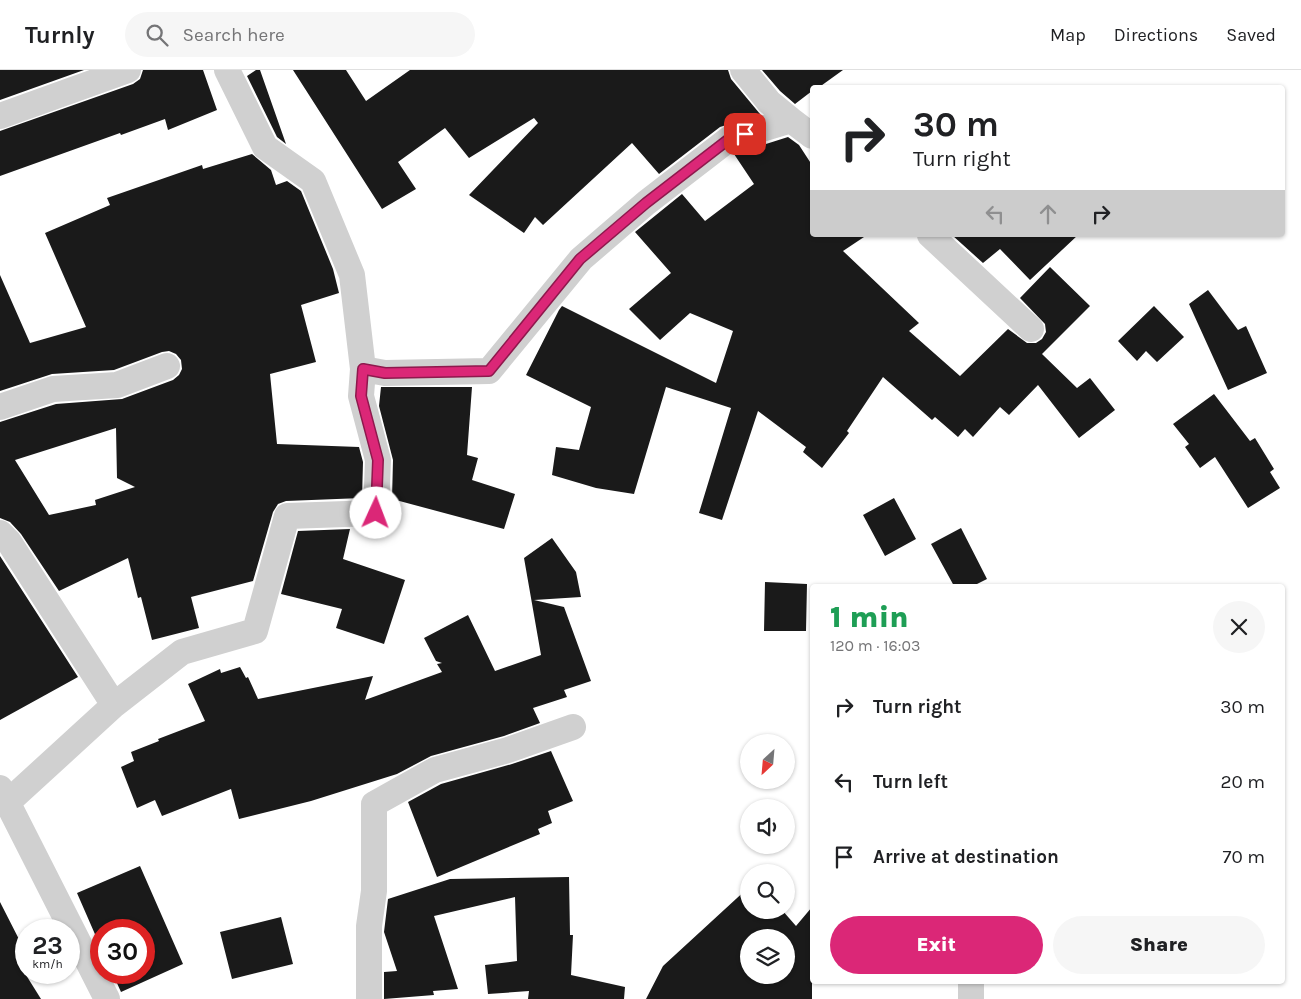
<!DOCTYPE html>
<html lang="en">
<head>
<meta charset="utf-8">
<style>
	:root { --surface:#fff; --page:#f6f6f6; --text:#202124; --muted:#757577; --line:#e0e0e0; --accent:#db2777 }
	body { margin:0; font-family:Karla,sans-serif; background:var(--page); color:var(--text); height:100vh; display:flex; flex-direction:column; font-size:19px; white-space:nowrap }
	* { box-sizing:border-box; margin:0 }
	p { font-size:16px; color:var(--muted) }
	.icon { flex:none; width:28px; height:28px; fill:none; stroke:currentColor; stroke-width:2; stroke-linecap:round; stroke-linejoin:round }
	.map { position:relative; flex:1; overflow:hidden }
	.drawer { position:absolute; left:810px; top:514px; width:475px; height:400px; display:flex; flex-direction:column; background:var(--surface); border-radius:5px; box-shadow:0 1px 4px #0004 }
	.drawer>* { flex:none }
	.top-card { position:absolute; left:810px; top:15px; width:475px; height:152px; border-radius:5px; box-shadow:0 1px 4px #0004; background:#fff; color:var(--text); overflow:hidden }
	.needle { width:32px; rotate:206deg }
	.buttons { position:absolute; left:740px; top:664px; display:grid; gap:10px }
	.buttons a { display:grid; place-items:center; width:55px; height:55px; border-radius:50%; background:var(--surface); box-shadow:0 1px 4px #0004; font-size:25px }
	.speed { position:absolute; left:15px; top:849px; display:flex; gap:10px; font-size:25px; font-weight:700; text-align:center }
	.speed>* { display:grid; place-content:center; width:65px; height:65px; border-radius:50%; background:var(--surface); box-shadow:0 1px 4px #0004; line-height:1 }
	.speed small { font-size:12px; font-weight:400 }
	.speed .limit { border:8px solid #d22; background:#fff; color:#111 }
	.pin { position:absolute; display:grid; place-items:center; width:42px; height:42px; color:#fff; margin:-21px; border-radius:10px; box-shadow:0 2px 8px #0006 }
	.me { position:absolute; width:55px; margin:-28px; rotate:2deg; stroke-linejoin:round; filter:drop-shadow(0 0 4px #0008) }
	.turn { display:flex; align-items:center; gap:18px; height:105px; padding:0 20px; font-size:22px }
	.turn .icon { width:65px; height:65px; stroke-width:2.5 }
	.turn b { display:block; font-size:35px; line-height:42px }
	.lanes { display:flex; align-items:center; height:48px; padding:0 20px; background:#0003; justify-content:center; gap:25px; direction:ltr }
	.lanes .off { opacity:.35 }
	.round { display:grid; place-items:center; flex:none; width:52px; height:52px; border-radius:26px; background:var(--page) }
	.overview { display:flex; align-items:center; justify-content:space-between; height:85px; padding:0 20px }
	h1 { font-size:30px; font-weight:800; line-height:38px; color:#1e9e55 }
	.action { display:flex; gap:10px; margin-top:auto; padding:10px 20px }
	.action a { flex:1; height:58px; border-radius:30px; background:var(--accent); color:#fff; font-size:20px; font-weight:800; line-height:58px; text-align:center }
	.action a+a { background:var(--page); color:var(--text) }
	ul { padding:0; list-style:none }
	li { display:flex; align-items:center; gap:15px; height:75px; padding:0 20px }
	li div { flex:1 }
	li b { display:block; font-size:19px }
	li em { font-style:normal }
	header { display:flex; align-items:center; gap:30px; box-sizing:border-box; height:70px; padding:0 25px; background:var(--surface); border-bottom:1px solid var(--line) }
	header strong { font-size:24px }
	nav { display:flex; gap:28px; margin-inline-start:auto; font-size:18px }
	.search { width:350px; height:45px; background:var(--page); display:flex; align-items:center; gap:12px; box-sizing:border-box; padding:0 18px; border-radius:28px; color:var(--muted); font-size:19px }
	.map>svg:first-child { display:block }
	.building { fill:#1a1a1a; fill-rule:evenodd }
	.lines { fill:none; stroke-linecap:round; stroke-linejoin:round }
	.minor { stroke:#d0d0d0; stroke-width:26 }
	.route-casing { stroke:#8e194d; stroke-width:12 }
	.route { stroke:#db2777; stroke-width:9 }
</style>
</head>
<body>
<header>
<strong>Turnly</strong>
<div class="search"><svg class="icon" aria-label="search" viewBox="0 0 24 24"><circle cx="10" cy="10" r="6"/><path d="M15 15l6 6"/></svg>Search here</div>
<nav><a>Map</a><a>Directions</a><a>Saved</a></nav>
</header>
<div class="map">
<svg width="1301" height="929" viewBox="0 0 1301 929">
	<rect width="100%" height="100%" fill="#fff"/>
	<path class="building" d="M0,0H84L0,30Z
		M143,0H203L217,40L168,60L165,49L121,65L120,63L0,106V61L133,14L140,9Z
		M256,0H260L286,74L277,67L247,6Z
		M293,0H346L366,31L410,0H728L731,9L760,44L720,57L659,104L632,73L543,155L535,147L524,163L469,125L538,53L534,48L469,88L445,58L398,92L416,119L382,139Z
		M762,0H843L818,18H812V21L795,34L780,21Z
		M788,67L799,75L812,95V165H867L843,181L919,253L909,261L960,306L1008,259L1027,273H1036L1042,269L1046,262L1045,254L1020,228L1050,197L1090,236L1042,284L1077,318L1090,308L1115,340L1079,368L1038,315L1009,345L1000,337L973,367L965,359L958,367L935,347L932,350L883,307L847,361L849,363L822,398L803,382L806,377L758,341L722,450L699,443L731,338L666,317L634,424L596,418L552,405L556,377L579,380L591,337L526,305L559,240L562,236L716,313L733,261L690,243L660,270L629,239L671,203L635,162L682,124L705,151L754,114L734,84Z
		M252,84L271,100L276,115L287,111L301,121L333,199L339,223L301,235L316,292L270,304L277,374L359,377L363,392L362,428L286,431L278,434L273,442L253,511L191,527L199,558L152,570L141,527L138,528L128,488L59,521L21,464L10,452L0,448V352L56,334L122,329L173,310L179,305L182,299L181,290L176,284L169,281L162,282L114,300L52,304L0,321V205L30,273L86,257L45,163L110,135L107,128L202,95L203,99ZM116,358L117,408L135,417L95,430L96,435L49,445L15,390Z
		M952,165H1078L1030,210L1000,179L983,193Z
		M1208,220L1238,260L1246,256L1267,303L1228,320L1189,234Z
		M1154,236L1184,267L1157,292L1146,281L1137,291L1118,271Z
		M381,317H472L467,385L478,388L472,410L515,424L504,459L392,429L393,390L379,336Z
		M1214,324L1250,371L1255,368L1274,399L1270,402L1280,418L1248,438L1215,387L1200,398L1185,377L1189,374L1173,354Z
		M894,428L916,469L885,486L863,445Z
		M961,458L987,509L973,516H954L931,474Z
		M350,459L343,489L405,510L384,574L336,558L342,539L281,524L298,461Z
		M552,468L576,502L581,527L534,530L564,537L591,611L564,620L567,627L533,638L540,653L504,666L431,686L397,704L311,731L239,749L231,719L162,746L155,730L137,738L121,697L134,691L131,682L159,671L158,669L205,651L188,614L220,599L221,603L240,597L246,608L248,607L258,629L373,606L365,630L442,602L437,594L442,593L436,591L424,568L468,545L495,601L541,585L524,488Z
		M0,486L78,607L0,650Z
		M765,512L807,514L806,561H764Z
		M551,681L573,731L548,741L552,753L538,759L540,764L437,807L408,732L441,714L512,694Z
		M140,796L183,894L121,922L112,902H144V860H101V878L77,823Z
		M569,807L570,865H573L571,905L625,917L624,929H528L529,921L488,924L485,895L517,891L515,827L434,846L458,919L433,921L434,925L384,929V902L397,901L384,862L388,829L450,809Z
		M749,817V840H782L796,856L812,837V929H646L663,896ZM749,868H786V905H749Z
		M0,832L26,883V905L41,929H0Z
		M281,847L293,894L232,909L220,862Z"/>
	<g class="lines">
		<path class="minor" d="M743,0L769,32L791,50
			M0,46L128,0
			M930,165L1031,259
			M363,299L385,303L489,301L581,189L646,133L729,69L791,50L812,66
			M0,337L53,319L117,315L167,296
			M0,463L9,472L114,635
			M0,718L107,929
			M7,733L114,635L182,582L255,561L287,446L376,443L378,390L361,326L363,299L352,205L313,111L265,77L227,0
			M369,929V856L374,821V734L435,700L508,680L573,657
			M971,929V911"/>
	</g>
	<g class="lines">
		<defs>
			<path id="route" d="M376,443L378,390L361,326L363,299L385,303L489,301L580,189L646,133L729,69L745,64"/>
		</defs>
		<use href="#route" class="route-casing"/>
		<use href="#route" class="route"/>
	</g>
</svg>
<div class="buttons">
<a><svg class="needle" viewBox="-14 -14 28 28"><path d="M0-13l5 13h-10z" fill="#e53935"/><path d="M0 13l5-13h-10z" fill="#757577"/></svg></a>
<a><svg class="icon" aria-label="sound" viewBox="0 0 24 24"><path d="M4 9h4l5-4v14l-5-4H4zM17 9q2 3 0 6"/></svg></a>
<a><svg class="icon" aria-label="search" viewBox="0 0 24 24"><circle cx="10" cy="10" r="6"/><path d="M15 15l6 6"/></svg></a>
<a><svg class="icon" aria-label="layers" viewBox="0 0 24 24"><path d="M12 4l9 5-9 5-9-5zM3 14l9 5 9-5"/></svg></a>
</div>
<div class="speed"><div>23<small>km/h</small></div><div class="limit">30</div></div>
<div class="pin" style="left:745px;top:64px;background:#d93025"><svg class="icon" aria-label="arrive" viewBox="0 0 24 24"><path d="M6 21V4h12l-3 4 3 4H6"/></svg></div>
<svg class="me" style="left:376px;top:443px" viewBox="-20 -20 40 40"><circle r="19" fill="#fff"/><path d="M0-13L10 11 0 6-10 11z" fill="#db2777"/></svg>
<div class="top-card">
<div class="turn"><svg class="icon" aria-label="right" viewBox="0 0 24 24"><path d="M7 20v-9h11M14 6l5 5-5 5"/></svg><div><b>30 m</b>Turn right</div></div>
<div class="lanes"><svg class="icon off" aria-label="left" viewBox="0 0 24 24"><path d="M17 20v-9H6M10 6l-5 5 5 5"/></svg><svg class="icon off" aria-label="ahead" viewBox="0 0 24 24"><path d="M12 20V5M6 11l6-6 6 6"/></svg><svg class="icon" aria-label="right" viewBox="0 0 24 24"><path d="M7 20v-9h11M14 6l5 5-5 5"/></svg></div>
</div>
<section class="drawer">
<div class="overview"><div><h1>1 min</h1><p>120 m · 16:03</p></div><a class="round"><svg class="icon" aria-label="close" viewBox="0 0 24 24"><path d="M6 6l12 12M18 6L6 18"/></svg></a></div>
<ul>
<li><svg class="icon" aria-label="right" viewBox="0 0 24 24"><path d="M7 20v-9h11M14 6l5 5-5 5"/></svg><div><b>Turn right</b></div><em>30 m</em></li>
<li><svg class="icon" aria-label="left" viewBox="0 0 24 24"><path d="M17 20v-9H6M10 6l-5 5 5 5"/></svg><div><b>Turn left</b></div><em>20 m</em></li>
<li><svg class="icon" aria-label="arrive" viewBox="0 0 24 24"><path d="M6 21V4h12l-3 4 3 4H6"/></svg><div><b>Arrive at destination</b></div><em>70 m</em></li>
</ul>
<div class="action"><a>Exit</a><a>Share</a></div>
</section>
</div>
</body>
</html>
